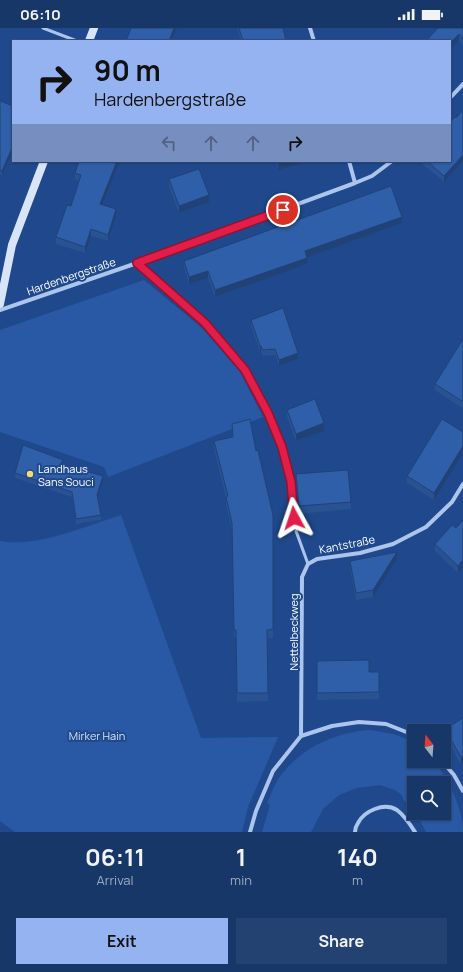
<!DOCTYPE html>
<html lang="en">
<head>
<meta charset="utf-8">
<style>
	:root { --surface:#173769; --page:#244271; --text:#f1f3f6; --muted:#9eacc0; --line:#36517d; --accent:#95b2f1 }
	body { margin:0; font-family:Manrope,sans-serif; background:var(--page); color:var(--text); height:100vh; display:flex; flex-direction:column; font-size:15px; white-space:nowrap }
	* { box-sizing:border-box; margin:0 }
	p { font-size:13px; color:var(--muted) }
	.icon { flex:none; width:22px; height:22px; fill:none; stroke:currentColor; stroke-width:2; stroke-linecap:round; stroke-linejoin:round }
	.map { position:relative; height:804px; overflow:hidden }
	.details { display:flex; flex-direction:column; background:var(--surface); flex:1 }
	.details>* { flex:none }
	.top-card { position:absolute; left:12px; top:12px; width:439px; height:122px; border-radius:0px; box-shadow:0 1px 3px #0004,0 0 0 1px var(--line); background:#95b2f1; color:#111; overflow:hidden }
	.needle { width:26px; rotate:343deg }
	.fabs { position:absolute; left:407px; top:696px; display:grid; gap:8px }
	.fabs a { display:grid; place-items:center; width:44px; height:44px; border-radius:0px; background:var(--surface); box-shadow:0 1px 3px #0004,0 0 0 1px var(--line); font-size:20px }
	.pin { position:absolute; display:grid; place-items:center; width:34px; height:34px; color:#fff; margin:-17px; border:2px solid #fff; border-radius:50%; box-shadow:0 1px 4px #0007 }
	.me { position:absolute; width:44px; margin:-22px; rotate:355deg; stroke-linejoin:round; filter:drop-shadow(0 0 3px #0008) }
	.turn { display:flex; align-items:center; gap:14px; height:84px; padding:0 16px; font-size:18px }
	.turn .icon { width:52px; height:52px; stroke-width:2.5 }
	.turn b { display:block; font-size:28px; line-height:34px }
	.lanes { display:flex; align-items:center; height:38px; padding:0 16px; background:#0003; justify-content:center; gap:20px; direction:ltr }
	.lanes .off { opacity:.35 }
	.eta { display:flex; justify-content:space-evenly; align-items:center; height:68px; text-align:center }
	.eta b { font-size:24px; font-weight:700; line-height:28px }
	.primary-button { display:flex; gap:8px; margin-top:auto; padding:8px 16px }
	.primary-button a { flex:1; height:46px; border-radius:0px; background:var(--accent); color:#111; font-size:16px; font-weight:700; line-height:46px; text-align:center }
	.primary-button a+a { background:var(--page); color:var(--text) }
	.status { display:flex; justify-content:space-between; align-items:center; height:28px; padding:0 20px; background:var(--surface); direction:ltr }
	.status svg { height:11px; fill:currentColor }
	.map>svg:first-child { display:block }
	.green { fill:#2959a4 }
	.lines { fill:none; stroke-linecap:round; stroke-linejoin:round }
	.lane { stroke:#acc5ec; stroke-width:3 }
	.street { stroke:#acc5ec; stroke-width:4 }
	.secondary { stroke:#d8e5f9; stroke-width:8 }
	.wall { fill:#285291 }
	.shaded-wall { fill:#214276 }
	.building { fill:#2f5fa9; stroke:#214276 }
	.route-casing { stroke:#92132f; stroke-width:10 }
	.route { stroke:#e11d48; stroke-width:7 }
	.poi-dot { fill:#fad96d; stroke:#1f498c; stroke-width:1.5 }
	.labels { text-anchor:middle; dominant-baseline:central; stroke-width:4; stroke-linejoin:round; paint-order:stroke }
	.street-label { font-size:11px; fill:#fff; stroke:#1f498c }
	.poi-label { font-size:11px; fill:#fff; stroke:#1f498c; text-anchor:start }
	.park-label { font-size:11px; fill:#d2e1f9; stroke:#1f498c }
</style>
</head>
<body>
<div class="status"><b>06:10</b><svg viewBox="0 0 49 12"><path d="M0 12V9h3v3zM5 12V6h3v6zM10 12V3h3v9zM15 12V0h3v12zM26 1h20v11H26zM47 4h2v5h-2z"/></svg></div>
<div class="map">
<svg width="463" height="804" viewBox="0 0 463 804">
	<rect width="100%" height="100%" fill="#1f498c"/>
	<path class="green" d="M144,252L202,300L240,344L263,389L108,449L104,439L0,404V302Z
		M121,487L201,710L278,709L248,779L242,804H15L0,793V513C35,520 87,498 121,487Z
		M369,702C384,704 402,706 414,716V733H433C449,750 463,781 463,804H426L416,785H444V755H414V782L403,771L402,767L395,762L380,757L357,760L339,767L323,781L311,804H262L270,777L267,775C271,766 275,755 281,747C303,719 334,705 369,702Z"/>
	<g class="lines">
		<path class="lane" d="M43,0L77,13
			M137,235L205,295L245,342L268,385L283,419L291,454L294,490
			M296,503L308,536"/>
		<path class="street" d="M310,0L314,13
			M450,70L463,56
			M349,133L355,155
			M0,282L137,235L355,155L372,148L392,133
			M301,708L302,549L308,536L317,531L360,525L393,516L426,499L452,474L463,456
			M442,733L454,747L463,763
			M250,804L256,783L273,743L301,708L332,698L359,694L386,696L414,707
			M355,804C355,801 356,798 358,795C364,783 384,774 397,782C405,788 410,796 415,804"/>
		<path class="secondary" d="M89,13L94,0
			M0,276L12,217L44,133"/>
	</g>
	<path class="wall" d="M237,0H283L286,13H241Z
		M463,0V18L459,12L450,22V13Z
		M0,73L13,78V124H12L2,147L0,146Z
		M79,133H120L103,177L116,188L108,213L91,208L85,225L56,216V209L71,178L79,153L75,151V145Z
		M276,133H311L278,142Z
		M420,133H450L444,154L420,134Z
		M169,151L209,174L179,185L169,159Z
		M402,195L307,229V236L215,269L208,250L189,256L184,239V233Z
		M251,292L298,331L279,338L275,327L263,328L261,324H260L251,298Z
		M463,311V378L462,380L435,362V356Z
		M287,382L324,403L296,413L287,389Z
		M442,391L434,472L407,455V448Z
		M232,396L256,423L273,487V610H267L268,673L237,674L236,610H234L232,503L226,477V470L214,421V413L232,409Z
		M63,437L103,453L98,470L101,487V492L76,496L72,469L15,450V445Z
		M296,446L351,474V481L299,486L296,454Z
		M463,492V539L458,545L435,523V516L456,500Z
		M397,531L373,569L356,572L350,540V533Z
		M317,633L369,644H379V671L317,672Z
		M463,690V735L461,736L445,708V701Z"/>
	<path class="shaded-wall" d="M174,0H177L171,13H169Z
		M459,6V12L450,22V15Z
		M12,120V124L2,147V143Z
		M463,127V133L444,154V148Z
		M117,133H120L100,183V176Z
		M287,133H311L278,142V135Z
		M209,167V174L179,185V178Z
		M116,181V188L108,213V207Z
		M402,189V195L305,230V223Z
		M91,201V208L85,225V219Z
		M307,230V236L215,269V262Z
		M208,243V250L189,256V249Z
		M260,318H261V324H260Z
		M298,325V331L279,338V332Z
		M324,395V403L296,413V406Z
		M463,418V425L434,472V465Z
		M103,448V453L97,472V467Z
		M397,524V531L373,569V562Z
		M463,532V539L458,545V538Z
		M463,727V735L461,736V729Z"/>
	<path class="building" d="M131,0H174L169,13H126Z
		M239,0H283L286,13H243Z
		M438,0H463V11L459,6L450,15V13H426Z
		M0,73L13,78V121L12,120L2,143L0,142Z
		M463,82V127L444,148L427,133H450V94L455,89L456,90Z
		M79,133H117L100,176L116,181L108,207L91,201L85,219L56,209L67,177L71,178L81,147L75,145Z
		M278,133H287L278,135Z
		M199,141L209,167L179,178L169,151Z
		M391,158L402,189L305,223L307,230L215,262L208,243L189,249L184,233Z
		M283,280L298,325L279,332L275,321L263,322L261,318H260L251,292Z
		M463,311V372L462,373L435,356Z
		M315,371L324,395L296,406L287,382Z
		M250,391L256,423L258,422L273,487V601L267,602L268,665H237L236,602H234L232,495L226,469L228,468L214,413L233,409L232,396Z
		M442,391L463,404V418L434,465L407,448Z
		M23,417L63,432L61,436L103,448L97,467L101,487L76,491L72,464L15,445Z
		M348,442L351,474L299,478L296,446Z
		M463,492V532L458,538L435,516L452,497L456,500Z
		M397,524L373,562L356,565L350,533Z
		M369,632V644H379V664L317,665V633Z
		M463,690V727L461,729L445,701Z"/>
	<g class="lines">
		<defs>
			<path id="route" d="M283,182L137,235L205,295L245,342L268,385L282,419L291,454L294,490"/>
		</defs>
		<use href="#route" class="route-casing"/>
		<use href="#route" class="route"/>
	</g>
	<circle class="poi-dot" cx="30" cy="446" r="4"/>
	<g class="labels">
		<g class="street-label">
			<text transform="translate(71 248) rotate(-19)">Hardenbergstraße</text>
			<text transform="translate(347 516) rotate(-11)">Kantstraße</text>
			<text transform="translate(293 604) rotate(-90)">Nettelbeckweg</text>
		</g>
		<g class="poi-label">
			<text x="38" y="440">Landhaus<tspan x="38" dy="13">Sans Souci</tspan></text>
		</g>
		<g class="park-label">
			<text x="97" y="707">Mirker Hain</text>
		</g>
	</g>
</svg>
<div class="fabs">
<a><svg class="needle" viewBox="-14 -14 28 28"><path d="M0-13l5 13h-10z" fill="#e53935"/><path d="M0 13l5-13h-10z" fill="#9eacc0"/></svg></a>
<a><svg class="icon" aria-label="search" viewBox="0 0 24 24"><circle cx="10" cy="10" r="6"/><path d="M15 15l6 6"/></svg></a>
</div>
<div class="pin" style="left:283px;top:182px;background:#d93025"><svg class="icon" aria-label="arrive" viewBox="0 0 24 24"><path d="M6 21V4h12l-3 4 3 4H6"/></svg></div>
<svg class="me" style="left:294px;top:490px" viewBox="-20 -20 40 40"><path d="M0-17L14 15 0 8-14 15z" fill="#e11d48" stroke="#fff" stroke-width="4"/></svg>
<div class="top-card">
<div class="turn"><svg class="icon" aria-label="right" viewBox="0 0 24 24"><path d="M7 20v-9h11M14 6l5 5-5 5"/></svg><div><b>90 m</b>Hardenbergstraße</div></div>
<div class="lanes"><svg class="icon off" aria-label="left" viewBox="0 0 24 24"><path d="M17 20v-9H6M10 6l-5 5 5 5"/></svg><svg class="icon off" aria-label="ahead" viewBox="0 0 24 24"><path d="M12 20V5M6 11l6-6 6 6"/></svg><svg class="icon off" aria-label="ahead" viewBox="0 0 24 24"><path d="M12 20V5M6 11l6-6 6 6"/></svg><svg class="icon" aria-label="right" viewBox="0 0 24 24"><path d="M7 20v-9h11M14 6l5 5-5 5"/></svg></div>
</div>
</div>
<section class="details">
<div class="eta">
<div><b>06:11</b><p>Arrival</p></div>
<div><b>1</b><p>min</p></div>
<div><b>140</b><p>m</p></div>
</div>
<div class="primary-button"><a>Exit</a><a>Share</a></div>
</section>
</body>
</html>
